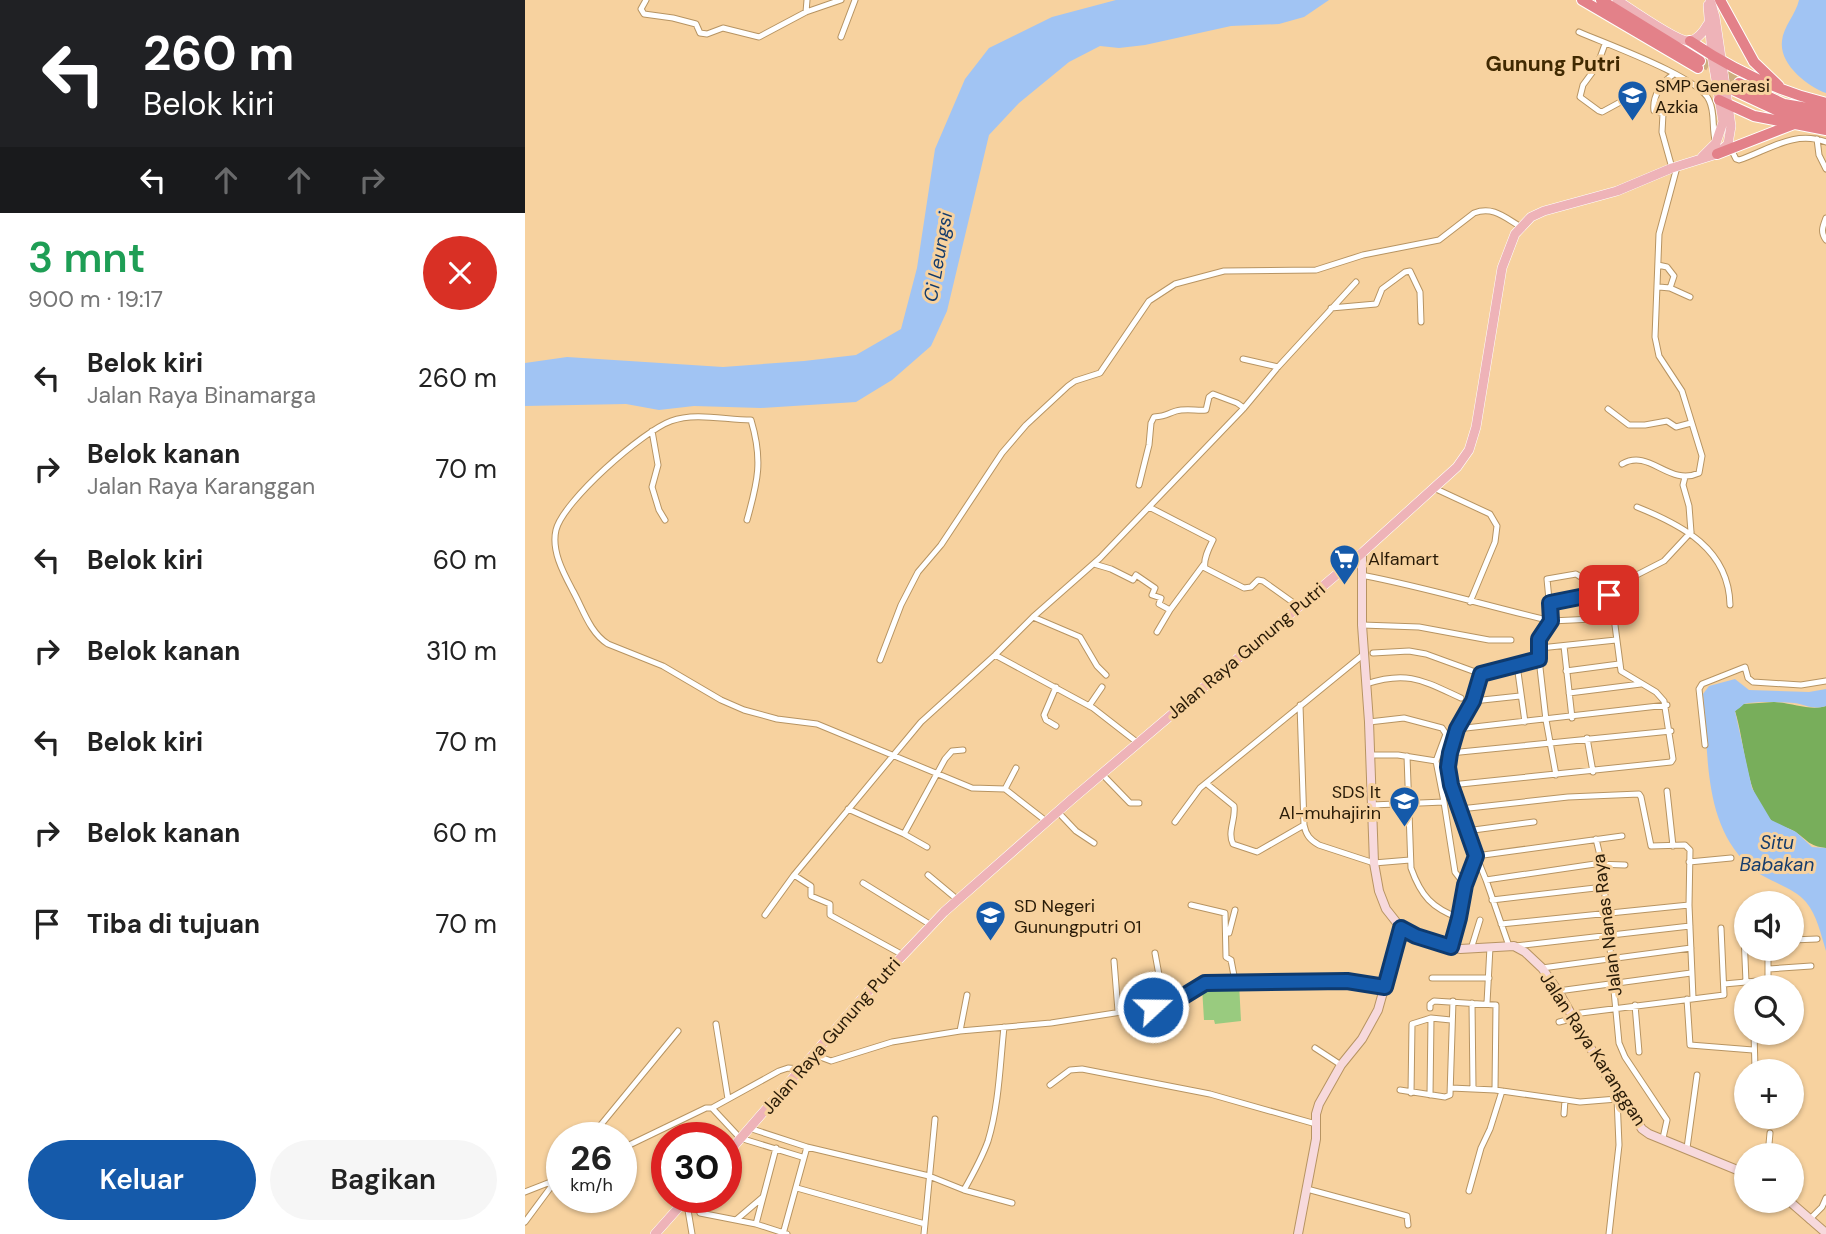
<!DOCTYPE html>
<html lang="id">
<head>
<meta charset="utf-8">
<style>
	:root { --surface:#fff; --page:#f6f6f6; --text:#222; --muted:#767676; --accent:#155aaa }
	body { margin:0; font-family:"DM Sans",sans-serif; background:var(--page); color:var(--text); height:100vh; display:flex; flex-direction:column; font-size:26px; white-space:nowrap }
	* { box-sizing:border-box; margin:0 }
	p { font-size:23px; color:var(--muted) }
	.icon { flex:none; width:38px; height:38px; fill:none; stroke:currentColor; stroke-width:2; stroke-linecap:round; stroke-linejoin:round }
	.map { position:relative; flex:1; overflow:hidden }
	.details { display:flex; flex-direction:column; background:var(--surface); width:525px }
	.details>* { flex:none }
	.guide { background:#202124; color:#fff; overflow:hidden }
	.fabs { position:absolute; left:1209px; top:891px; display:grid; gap:14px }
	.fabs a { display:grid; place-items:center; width:70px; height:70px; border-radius:50%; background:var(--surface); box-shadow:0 2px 5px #0004; font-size:35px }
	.speed { position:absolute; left:21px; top:1122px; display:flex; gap:14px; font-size:35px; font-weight:700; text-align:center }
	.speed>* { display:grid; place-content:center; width:91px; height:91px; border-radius:50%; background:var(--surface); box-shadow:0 2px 5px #0004; line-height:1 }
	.speed small { font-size:18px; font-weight:400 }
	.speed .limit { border:10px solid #d22; background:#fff; color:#111 }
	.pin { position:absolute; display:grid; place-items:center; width:60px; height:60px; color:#fff; margin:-30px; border-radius:14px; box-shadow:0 4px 10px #0006 }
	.me { position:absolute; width:77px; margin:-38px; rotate:69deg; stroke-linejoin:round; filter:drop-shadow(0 0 5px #0008) }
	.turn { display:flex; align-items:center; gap:24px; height:147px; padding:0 28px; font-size:32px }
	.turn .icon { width:91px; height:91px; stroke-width:2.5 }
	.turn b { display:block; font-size:49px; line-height:60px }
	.lanes { display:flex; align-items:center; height:66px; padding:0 28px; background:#0003; justify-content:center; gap:35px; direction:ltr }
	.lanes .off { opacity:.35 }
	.round { display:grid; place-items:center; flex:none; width:74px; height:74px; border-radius:37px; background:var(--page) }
	.headline { display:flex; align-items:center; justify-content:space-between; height:119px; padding:0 28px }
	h1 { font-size:42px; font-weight:600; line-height:52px; color:#1e9e55 }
	.action { display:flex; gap:14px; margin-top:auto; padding:14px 28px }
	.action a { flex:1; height:80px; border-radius:42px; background:var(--accent); color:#fff; font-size:28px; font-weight:600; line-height:80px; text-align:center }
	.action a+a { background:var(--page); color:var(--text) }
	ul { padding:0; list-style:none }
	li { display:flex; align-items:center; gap:21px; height:91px; padding:0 28px }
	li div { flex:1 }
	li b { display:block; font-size:26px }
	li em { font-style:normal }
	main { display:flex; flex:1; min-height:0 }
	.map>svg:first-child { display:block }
	.green { fill:#99cb7f }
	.forest { fill:#78ae5b }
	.water { fill:#a1c4f3 }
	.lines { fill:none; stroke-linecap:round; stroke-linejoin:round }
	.highway-tunnel { stroke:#cead81; stroke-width:10; stroke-dasharray:10 5; stroke-linecap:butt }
	.street-casing { stroke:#b79462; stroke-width:7 }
	.secondary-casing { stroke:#b79462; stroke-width:10 }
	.primary-casing { stroke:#fff; stroke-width:10 }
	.highway-casing { stroke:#fff; stroke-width:12 }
	.street { stroke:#fff; stroke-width:5 }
	.secondary { stroke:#f7d9dc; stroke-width:8 }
	.primary { stroke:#eeb3b8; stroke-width:9 }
	.highway { stroke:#e38189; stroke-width:10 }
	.route-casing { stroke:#0e3a6e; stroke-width:18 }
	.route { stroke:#155aaa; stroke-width:12 }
	.labels { text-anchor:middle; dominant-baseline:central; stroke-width:6; stroke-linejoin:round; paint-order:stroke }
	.poi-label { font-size:18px; fill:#291b07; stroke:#f7d29f; text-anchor:start }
	.street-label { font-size:18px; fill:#291b07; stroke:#f7d29f }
	.water-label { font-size:19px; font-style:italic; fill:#153c6c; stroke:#f7d29f }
	.quarter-label { font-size:21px; font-weight:bold; fill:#402901; stroke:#f7d29f }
</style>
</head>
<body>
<main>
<section class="details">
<div class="guide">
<div class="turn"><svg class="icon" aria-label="left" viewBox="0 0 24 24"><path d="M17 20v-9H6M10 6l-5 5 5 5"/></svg><div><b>260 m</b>Belok kiri</div></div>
<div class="lanes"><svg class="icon" aria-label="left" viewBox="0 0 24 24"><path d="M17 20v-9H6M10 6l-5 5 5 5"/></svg><svg class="icon off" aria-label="ahead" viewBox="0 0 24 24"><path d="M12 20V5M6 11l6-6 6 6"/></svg><svg class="icon off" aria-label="ahead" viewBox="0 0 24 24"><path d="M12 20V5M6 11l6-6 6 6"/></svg><svg class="icon off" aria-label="right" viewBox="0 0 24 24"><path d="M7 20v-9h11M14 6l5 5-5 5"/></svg></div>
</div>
<div class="headline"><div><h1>3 mnt</h1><p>900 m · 19:17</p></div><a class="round" style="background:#d93025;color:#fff"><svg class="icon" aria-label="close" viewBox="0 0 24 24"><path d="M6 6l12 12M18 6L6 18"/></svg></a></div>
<ul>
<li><svg class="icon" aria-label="left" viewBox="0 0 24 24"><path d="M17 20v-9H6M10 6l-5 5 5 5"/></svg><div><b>Belok kiri</b><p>Jalan Raya Binamarga</p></div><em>260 m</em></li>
<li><svg class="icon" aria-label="right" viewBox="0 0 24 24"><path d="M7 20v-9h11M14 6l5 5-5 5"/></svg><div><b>Belok kanan</b><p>Jalan Raya Karanggan</p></div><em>70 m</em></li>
<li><svg class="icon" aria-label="left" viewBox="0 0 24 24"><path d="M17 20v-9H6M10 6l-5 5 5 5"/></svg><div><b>Belok kiri</b></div><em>60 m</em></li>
<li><svg class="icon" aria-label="right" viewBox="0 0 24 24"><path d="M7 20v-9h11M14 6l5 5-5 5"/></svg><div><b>Belok kanan</b></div><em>310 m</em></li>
<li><svg class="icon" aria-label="left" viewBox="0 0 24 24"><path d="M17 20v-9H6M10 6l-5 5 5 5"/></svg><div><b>Belok kiri</b></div><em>70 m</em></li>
<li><svg class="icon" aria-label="right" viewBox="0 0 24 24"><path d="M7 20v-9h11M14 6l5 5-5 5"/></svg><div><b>Belok kanan</b></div><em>60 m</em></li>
<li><svg class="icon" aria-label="arrive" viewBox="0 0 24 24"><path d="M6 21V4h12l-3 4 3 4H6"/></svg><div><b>Tiba di tujuan</b></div><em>70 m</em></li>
</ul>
<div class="action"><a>Keluar</a><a>Bagikan</a></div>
</section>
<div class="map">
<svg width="1301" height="1234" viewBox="0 0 1301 1234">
	<rect width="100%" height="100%" fill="#f7d29f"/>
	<path class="green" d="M714,983L716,1021L690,1024L689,1020H679L677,987Z"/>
	<path class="forest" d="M1249,702C1268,703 1285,711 1301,706V848C1283,846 1283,840 1269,831C1262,827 1250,825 1245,819C1219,790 1221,746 1210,711L1218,704Z"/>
	<path class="water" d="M591,0H804L779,17L754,24L706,26L620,45L594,48L575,46L544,62L494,103L464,135L422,311L406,346L367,380L331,402L236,408L169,406L134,410L101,404L0,406V363L42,357L198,367L279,361L331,355L376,329L392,268L410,149L440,79L464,48L527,17Z
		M1274,0H1301V93C1282,86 1254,64 1257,41C1258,27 1271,14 1274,0Z
		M1210,679L1224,690L1284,692L1301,689V706C1287,710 1282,705 1269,703C1258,702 1229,701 1219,704C1218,705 1211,711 1210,711L1227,788L1246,820L1271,832L1287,847L1301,848V951C1296,935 1292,915 1281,902C1268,886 1239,881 1223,865C1177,821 1184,752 1178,694L1184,686Z"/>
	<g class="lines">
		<path class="highway-tunnel" d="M1175,61L1214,83"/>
		<defs>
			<path id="street" d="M121,0L116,9L119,14L148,18L171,24L175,33L182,34L198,28L234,37L281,12L316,0
				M281,12L282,0
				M1054,32C1081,44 1174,77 1184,100C1191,114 1186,130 1191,143
				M316,37L330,0
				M1080,44L1072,66L1058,85L1055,97L1074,111L1077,112L1099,100
				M1292,139L1294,155L1301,169
				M1206,149L1211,159L1214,160C1244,150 1269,130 1301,142
				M1147,168L1137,132L1138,114L1129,111C1127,96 1137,82 1149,74
				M1301,218C1298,226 1295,232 1301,240
				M1133,265L1142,267L1149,276L1145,288
				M1134,287L1145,288L1165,297
				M806,308L851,304L857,289L880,272L885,271L895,292L896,322
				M718,359L753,367
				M1083,409L1104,425H1120L1142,421L1151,427L1166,423
				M127,431L133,465L127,487L134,510L140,520
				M1097,464C1125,448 1144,487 1174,473L1177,456L1157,391L1134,356L1130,337L1134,234L1152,167
				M1160,477L1158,485L1164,506L1166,532
				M614,485L624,445L626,423L629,417C643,416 641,414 651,411C661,408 672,411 681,410L684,397L688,394L712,403L719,408
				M909,488L965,514L972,526L970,542L945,602
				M624,507L688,540C684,548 678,559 680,568L719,588L726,587L733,580L738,581L773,606
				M1112,507C1157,525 1204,549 1205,605
				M222,520C233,481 238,460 226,420C200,420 171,412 146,421C118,431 38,501 31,530C26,551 39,574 48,591C58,609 65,633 83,644L138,666L196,700L219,710L252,719L292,724L447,788L480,789L521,821
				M569,564L586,569L608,580L611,575L630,588L627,595L636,598L634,604L645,610L632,632
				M836,575C900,587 962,606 1026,621L1022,579L1051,574L1084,595L1088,610L1096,671L1131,692L1139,701L1148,759L1146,762L926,785
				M1084,595L1100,581L1139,561L1166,532
				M1025,602L1080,592
				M645,610L679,564
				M508,617L555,637L572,666L581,675
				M837,625L894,627L964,640H986
				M1039,646L1047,718
				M1015,648L1091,640
				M848,653L884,651L901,654L956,674
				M470,655L568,708L613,743
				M355,660L376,605L393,572L416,545L477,453L501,425L543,386L550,381L575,373L624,301L650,284L699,271L791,270L838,255L914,240L949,213C968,206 979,217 996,227
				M992,665L1000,722
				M1041,671L1094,664
				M841,684C883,670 899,681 936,698
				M1044,693L1116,684
				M948,701L995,696
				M775,705L779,825C781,835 785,840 794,845L849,863L885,860
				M564,706L577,687
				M844,722L879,718L917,728L921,734L911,761
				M531,726L521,720L519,715L531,687
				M932,729L1142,705
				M1062,738L1068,772
				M1180,745L1174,689L1177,684L1220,667L1223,678L1228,682L1276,685L1301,681
				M925,753L1146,731
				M845,755H873L911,761
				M882,756L886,868C896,896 907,908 934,918
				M577,774L605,803H614
				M1031,775L1021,720L1014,659V639L1026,621L1089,618
				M682,784L709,806C711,819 702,832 708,844L732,852L779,825
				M480,789L491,768
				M1142,791L1148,846
				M919,802L930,872L940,885
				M847,805L919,802L911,761
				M323,809L379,834
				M935,809L1043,797L1114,794L1116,797L1126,846L1160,845L1165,850L1164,905L1168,998
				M533,812L551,831L569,843
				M650,822L675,788L839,654
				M941,831L1009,822
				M1071,839L1077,864L1094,1043L1100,1057L1142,1120L1138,1138
				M402,847L379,834L420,759L427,751L438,750
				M1164,862L1206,858
				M269,875L286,886V896L305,904V915L378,955
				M403,875L433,900
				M961,880L1070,864L1100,865
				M338,883L406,925
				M967,900L1079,887
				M666,905L700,913L701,957L706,960
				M1218,912L1221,982
				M240,915L269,875L396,722L470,655L508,617L575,558L719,408L753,367L831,282
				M976,924L1164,905
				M704,933L710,910
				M1267,940L1292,939
				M984,946L961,880L941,831L923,767L925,753L932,729L948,701L956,674L1014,659
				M991,946L1165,926
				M926,947C935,917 939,886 951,856L1097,836
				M946,949L955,920
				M706,960L710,981
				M589,961L593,1011
				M1017,968L1166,948
				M1244,969L1286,966
				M907,978H964
				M1199,984L1243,980V948
				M1033,991L1166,973
				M1162,999L1165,1045L1228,1050
				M947,1003L948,1088
				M962,1003L965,947
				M1110,1005L1114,1052
				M628,1007L634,975L630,953
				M905,1008V1004L909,1001L971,1005L970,1090
				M1048,1014L1199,995L1196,928
				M1034,1022L1050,1018
				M191,1024L203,1099
				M435,1031L442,995
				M1229,1032L1230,1069
				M790,1048L816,1065
				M290,1055L306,1061L367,1042L435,1031L526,1023L635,1006L649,1002L680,983L822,981L860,987
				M525,1085L545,1070L557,1069L685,1094L791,1124
				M926,1088L970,1090L1055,1102L1092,1099
				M875,1090L920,1097L925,1095L928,1001
				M886,1093L887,1024L906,1018L926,1020
				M905,1095L906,1018
				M187,1108L215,1138L277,1157
				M1039,1114L1040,1100
				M224,1128L282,1147L404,1176L439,1190L487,1203
				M65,1138L153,1031
				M1162,1148L1172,1075
				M96,1149L181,1108H187L254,1071L263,1068L276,1069
				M1243,1155L1245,1133
				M201,1176L213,1163L207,1149
				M272,1188L400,1224
				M782,1189L882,1216L883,1225
				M439,1190C448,1174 457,1158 463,1141C474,1105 475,1064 479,1027
				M944,1191L956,1148L965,1129L977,1091
				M0,1192L28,1181
				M182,1197L173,1208L175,1213L231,1224L262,1234
				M157,1204L163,1210L167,1234
				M211,1220L238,1197
				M1284,1220L1297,1207L1301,1198
				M0,1222L37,1172
				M231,1224L251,1148
				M258,1234L282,1147
				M399,1234L410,1119
				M1084,1234L1094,1145L1092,1098"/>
			<path id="secondary" d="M837,553V625L844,722L849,863L854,891L861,909L876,928L904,941L935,949L989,946L1000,952L1017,968L1033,991L1081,1075L1117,1129L1124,1134L1222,1174
				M1263,1200L1301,1233
				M773,1234L791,1139V1114L794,1104L816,1065L837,1039L853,1010L876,928"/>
			<path id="primary" d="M1092,0C1104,8 1153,42 1164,41C1173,40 1179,31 1183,24
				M1177,157L1191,143L1198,122L1187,56L1183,5
				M201,1155L342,993L419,912L546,800L837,553L932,467L944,450L951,427L977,268L990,234L1006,217L1019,211L1092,191L1147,168L1192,154L1203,144L1206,126L1190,17L1185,0
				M130,1234L163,1197"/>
			<path id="highway" d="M1057,0L1173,68
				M1076,0L1175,61
				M1195,0L1229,62L1254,86
				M1165,41C1208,70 1251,91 1301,103
				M1214,83L1259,104L1301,111
				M1210,91L1253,111L1301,121
				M1194,100L1229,116L1301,130
				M1192,154L1269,124"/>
		</defs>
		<use href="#street" class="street-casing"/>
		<use href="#secondary" class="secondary-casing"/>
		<use href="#primary" class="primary-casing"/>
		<use href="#highway" class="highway-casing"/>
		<use href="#street" class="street"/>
		<use href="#secondary" class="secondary"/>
		<use href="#primary" class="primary"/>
		<use href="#highway" class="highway"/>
	</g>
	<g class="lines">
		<defs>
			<path id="route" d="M628,1007L649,1002L680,983L822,981L860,987L876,928L891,936L926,947L934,918L940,885L951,856L926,785L923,767L925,753L932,729L948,701L956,674L1014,659V639L1026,621L1025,603L1080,592L1084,595"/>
		</defs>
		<use href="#route" class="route-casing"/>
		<use href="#route" class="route"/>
	</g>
	<defs>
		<symbol id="school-pin" viewBox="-11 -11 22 30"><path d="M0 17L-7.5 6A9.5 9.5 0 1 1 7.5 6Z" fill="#155aaa" stroke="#f7d29f"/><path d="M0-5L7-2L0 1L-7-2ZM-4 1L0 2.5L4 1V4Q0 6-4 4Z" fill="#fff"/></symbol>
		<symbol id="supermarket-pin" viewBox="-11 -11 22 30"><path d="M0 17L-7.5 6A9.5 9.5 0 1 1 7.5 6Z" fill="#155aaa" stroke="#f7d29f"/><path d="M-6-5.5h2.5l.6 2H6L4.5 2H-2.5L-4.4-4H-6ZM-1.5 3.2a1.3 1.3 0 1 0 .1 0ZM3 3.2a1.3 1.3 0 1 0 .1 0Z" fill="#fff"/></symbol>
	</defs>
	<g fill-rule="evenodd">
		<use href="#school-pin" x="1090" y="78" width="35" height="47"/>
		<use href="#supermarket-pin" x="802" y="542" width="35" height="47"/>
		<use href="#school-pin" x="862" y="784" width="35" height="47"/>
		<use href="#school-pin" x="448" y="898" width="35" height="47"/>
	</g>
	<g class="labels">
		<g class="poi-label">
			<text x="1130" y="86">SMP Generasi<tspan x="1130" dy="21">Azkia</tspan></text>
			<text x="843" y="559">Alfamart</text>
			<text x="856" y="792" text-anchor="end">SDS It<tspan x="856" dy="21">Al-muhajirin</tspan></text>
			<text x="489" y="906">SD Negeri<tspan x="489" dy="21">Gunungputri 01</tspan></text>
		</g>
		<g class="street-label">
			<text transform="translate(721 651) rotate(-40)">Jalan Raya Gunung Putri</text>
			<text transform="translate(1082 925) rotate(-97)">Jalan Nanas Raya</text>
			<text transform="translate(306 1036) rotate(-49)">Jalan Raya Gunung Putri</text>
			<text transform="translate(1068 1049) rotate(57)">Jalan Raya Karanggan</text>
		</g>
		<g class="water-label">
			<text transform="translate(413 257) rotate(-80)">Ci Leungsi</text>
			<text x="1252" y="842">Situ<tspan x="1252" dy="22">Babakan</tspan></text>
		</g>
		<g class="quarter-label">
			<text x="1028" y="64">Gunung Putri</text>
		</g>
	</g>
</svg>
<div class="fabs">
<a><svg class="icon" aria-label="sound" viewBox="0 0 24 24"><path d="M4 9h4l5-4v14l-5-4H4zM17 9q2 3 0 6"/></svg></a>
<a><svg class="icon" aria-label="search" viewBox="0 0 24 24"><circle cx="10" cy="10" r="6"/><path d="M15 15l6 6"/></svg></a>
<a>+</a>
<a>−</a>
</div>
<div class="speed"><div>26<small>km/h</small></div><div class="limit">30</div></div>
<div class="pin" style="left:1084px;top:595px;background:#d93025"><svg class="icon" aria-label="arrive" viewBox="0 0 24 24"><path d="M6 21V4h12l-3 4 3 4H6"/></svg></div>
<svg class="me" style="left:628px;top:1007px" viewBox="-20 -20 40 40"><circle r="17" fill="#155aaa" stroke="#fff" stroke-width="3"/><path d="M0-11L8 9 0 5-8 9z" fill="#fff"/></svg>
</div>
</main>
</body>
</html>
